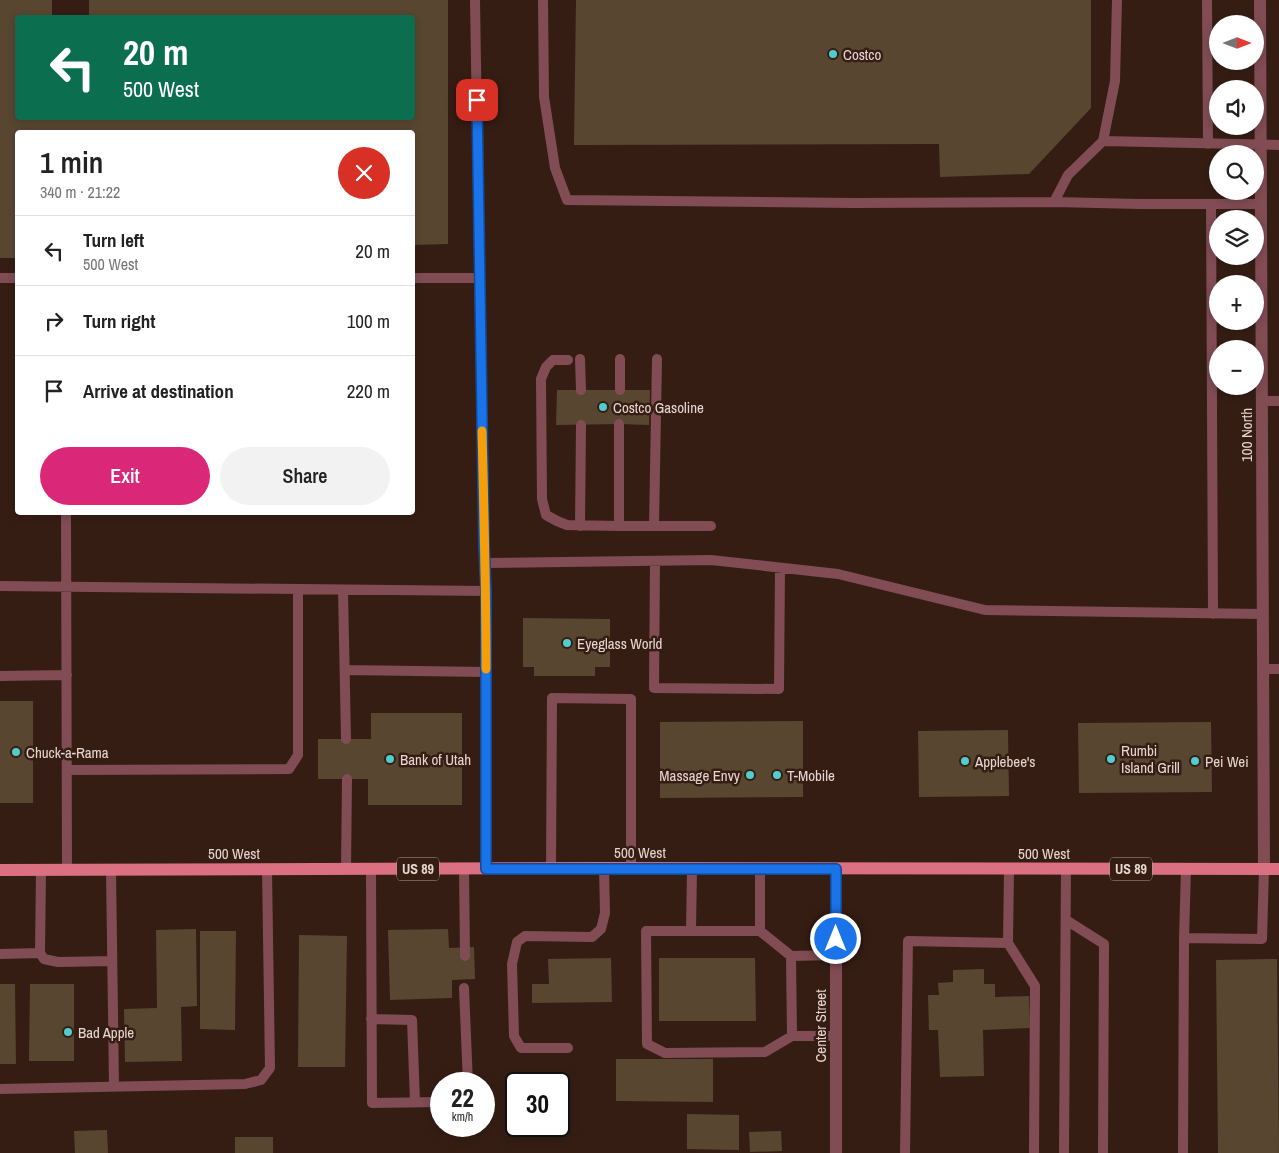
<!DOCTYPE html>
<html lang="en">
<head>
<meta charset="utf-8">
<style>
	:root { --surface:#fff; --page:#f2f2f2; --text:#222; --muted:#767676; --line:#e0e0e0; --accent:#db2777 }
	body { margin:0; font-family:"Archivo Narrow",sans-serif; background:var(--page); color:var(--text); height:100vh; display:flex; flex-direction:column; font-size:19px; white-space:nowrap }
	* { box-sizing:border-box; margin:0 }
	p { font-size:16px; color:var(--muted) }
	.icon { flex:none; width:28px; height:28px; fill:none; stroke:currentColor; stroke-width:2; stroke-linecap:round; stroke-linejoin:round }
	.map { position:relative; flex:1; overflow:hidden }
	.drawer { position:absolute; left:15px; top:130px; width:400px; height:385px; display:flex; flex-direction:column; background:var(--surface); border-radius:5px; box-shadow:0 2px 8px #0003 }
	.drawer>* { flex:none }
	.hud { position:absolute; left:15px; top:15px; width:400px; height:105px; border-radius:5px; box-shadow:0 2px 8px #0003; background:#0b6e4f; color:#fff; overflow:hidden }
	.needle { width:32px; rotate:90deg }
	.buttons { position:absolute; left:1209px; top:15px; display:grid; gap:10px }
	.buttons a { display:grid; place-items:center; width:55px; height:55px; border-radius:50%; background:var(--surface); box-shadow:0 2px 8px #0003; font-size:25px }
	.speed { position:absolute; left:430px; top:1072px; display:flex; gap:10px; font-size:25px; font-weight:700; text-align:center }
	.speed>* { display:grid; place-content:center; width:65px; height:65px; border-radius:50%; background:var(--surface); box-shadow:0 2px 8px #0003; line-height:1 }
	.speed small { font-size:12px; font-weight:400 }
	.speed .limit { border:2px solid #111; border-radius:8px; background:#fff; color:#111 }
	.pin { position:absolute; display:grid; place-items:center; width:42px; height:42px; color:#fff; margin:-21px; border-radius:10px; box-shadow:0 2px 8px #0006 }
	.me { position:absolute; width:55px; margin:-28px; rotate:0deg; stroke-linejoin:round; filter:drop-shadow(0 0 4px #0008) }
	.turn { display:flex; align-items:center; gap:18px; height:105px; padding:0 25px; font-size:22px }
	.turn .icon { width:65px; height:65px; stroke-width:2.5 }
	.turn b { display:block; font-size:35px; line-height:42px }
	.round { display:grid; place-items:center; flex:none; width:52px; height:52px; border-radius:26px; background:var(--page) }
	.overview { display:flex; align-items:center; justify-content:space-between; height:85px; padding:0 25px }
	h1 { font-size:30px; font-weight:600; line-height:38px }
	.action { display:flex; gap:10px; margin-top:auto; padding:10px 25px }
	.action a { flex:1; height:58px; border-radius:30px; background:var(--accent); color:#fff; font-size:20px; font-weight:600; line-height:58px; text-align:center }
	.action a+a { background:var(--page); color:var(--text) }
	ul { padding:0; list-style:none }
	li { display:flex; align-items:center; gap:15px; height:70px; padding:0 25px; border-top:1px solid var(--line) }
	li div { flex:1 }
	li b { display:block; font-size:19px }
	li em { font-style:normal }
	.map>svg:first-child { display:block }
	.building { fill:#584631 }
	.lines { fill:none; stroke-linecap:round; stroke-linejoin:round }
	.lane { stroke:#814c54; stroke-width:10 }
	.street { stroke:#814c54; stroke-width:12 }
	.primary { stroke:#dc7083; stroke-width:12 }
	.route-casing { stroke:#114b97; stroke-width:12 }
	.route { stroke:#1a73e8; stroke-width:9 }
	.slow { stroke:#f59e0b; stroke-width:9 }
	.poi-dot { fill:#52cdcd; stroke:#351d14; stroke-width:2 }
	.labels { text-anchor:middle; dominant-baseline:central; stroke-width:5; stroke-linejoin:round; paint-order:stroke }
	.shield { fill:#351d14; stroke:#b29e98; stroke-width:1 }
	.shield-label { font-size:14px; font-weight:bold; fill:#e7d6d0 }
	.poi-label { font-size:15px; fill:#e7d6d0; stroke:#351d14; text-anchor:start }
	.street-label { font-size:15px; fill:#e7d6d0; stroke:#351d14 }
</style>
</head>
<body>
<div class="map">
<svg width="1279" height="1153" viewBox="0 0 1279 1153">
	<rect width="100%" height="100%" fill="#351d14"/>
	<path class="building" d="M0,0H52V18H18V118H412V18H89V0H448V244L412,245V132H18V258H0Z
		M576,0H1091V108L1029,174L940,177L939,144L574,145Z
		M557,390H650L649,425L619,424L556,425Z
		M523,618L610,619V667H595V676H534V667H523Z
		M0,701H33V803H0Z
		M371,713H462V805H368V779H318V739H371Z
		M803,721V797L660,798V722Z
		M1211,722L1212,792L1079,793L1078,723Z
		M1008,730L1009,796L919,797L918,731Z
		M196,929L197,1006L181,1007L182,1061L125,1062L124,1009L157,1008L156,930Z
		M448,929L449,948L474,947L475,979L452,980V998L390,1000L388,930Z
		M200,931H236L235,1030L200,1029Z
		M299,935L347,936L345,1067H298Z
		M611,958L612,1002L532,1003V984H549L548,959Z
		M659,958H755L756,1021H659Z
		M1277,959L1279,1153H1218L1216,960Z
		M984,969V984H995V997L1029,996L1030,1028L983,1030L984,1076L940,1077L938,1030H929L928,995H939L938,983L953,982V970Z
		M0,984H15L16,1064H0Z
		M30,984H74V1061H29Z
		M616,1059H713V1102L616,1101Z
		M687,1114L739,1115V1150L687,1149Z
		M107,1130L108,1153H75L74,1131Z
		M781,1131L782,1151L750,1152L749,1132Z
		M235,1137H273V1153H235Z"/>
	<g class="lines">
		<path class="lane" d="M475,0L484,563L486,591V869
			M543,0L544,97L555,168L567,200L854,203L1054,202L1140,204H1261
			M1207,0L1208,144
			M1103,141L1279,145
			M1054,202L1068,175L1103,141L1115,81L1117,0
			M1211,204L1213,614
			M0,278H18
			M412,278H480
			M580,359L581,390
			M568,360H553L546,367L541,379L542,499L546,515L557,521L567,525L619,526
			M620,390V359
			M1262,401H1279
			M619,424V526H711
			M66,512L67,870
			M580,526L581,425
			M654,526L657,359
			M655,561L654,688L779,689L780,568
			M484,563L711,560L838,574L985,610L1262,614
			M0,586L486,591
			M343,590L346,739
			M1263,669H1279
			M345,670L486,672
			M0,676L67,675
			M67,770L289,769L298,755V589
			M346,869L347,779
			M371,869L372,1103L441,1102
			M464,869L465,956
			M551,869L552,698L631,699V868
			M692,869L691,931H760V868
			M1009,869L1008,943L1035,986L1034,1153
			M41,870L40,953L44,959L58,962L112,961
			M111,870L114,1086
			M1066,920L1104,944L1103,1153
			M691,931H646L647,1044L665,1053L765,1052L792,1036H836
			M760,931L791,956L836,955
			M1184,938L1262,939L1264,869
			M0,954L40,953
			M791,956L792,1036
			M464,988L468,1084
			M371,1019L412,1020L415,1102
			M568,1048H521L514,1036L512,964L517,942L525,936L592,937L601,929L605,913L604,868
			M0,1089L245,1084L261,1080L270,1068L267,870
			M905,1153L908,941L1008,943
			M1064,1153L1066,869
			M1183,1153L1184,938L1186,869"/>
		<path class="street" d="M1260,0L1264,869
			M836,1153V869"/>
		<path class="primary" d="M0,870L604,868L1279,869"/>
	</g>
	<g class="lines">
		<defs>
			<path id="route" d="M477,100L484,544L486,591V869H836V939"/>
		</defs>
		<use href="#route" class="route-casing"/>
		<use href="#route" class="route"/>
		<path class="slow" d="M482,431C484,510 486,590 486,669"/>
	</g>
	<g class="poi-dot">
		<circle cx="833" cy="54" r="5"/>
		<circle cx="603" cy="407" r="5"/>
		<circle cx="567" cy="643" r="5"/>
		<circle cx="16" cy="752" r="5"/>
		<circle cx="390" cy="759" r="5"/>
		<circle cx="1111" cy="759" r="5"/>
		<circle cx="965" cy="761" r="5"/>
		<circle cx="1195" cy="761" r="5"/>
		<circle cx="750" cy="775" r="5"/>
		<circle cx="777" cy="775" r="5"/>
		<circle cx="68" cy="1032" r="5"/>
	</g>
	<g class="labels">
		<g class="shield">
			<rect x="397" y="857.5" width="42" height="23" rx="4"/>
			<rect x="1110" y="857.5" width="42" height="23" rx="4"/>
		</g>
		<g class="shield-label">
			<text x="418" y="869">US 89</text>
			<text x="1131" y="869">US 89</text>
		</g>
		<g class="poi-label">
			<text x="843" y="54">Costco</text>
			<text x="613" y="407">Costco Gasoline</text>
			<text x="577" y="643">Eyeglass World</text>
			<text x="1121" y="750">Rumbi<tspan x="1121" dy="17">Island Grill</tspan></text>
			<text x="26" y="752">Chuck-a-Rama</text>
			<text x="400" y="759">Bank of Utah</text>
			<text x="975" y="761">Applebee's</text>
			<text x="1205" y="761">Pei Wei</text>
			<text x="740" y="775" text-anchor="end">Massage Envy</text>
			<text x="787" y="775">T-Mobile</text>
			<text x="78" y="1032">Bad Apple</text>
		</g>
		<g class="street-label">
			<text transform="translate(1246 435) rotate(-90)">100 North</text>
			<text x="640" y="852">500 West</text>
			<text x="234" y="853">500 West</text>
			<text x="1044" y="853">500 West</text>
			<text transform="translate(820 1026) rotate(-90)">Center Street</text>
		</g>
	</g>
</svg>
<div class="buttons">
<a><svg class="needle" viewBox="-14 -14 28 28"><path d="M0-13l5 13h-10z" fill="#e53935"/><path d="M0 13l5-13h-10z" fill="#767676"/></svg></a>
<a><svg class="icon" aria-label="sound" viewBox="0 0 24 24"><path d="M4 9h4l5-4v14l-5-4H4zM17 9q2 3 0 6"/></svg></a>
<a><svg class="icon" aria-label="search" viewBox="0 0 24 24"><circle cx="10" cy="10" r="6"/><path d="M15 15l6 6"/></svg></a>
<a><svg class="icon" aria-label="layers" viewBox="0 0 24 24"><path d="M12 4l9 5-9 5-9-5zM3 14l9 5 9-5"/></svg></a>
<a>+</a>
<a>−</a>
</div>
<div class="speed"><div>22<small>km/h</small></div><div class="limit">30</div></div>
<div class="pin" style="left:477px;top:100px;background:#d93025"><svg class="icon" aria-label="arrive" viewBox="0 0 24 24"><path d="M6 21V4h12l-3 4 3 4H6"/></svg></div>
<svg class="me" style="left:836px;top:939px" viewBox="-20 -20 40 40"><circle r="17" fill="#1a73e8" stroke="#fff" stroke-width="3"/><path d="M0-11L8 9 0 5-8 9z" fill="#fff"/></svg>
<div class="hud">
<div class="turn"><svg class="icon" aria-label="left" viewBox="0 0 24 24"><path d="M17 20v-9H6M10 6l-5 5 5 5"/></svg><div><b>20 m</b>500 West</div></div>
</div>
<section class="drawer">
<div class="overview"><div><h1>1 min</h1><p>340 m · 21:22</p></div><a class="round" style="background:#d93025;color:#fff"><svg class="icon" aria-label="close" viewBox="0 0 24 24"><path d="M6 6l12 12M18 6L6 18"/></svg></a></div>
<ul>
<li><svg class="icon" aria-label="left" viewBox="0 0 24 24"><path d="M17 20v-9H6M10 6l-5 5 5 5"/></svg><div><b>Turn left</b><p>500 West</p></div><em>20 m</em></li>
<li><svg class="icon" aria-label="right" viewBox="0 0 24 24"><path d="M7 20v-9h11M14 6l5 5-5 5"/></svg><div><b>Turn right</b></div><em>100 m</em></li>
<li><svg class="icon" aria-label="arrive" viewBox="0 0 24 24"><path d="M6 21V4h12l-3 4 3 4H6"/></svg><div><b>Arrive at destination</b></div><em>220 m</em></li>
</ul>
<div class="action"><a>Exit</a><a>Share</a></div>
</section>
</div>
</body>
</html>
